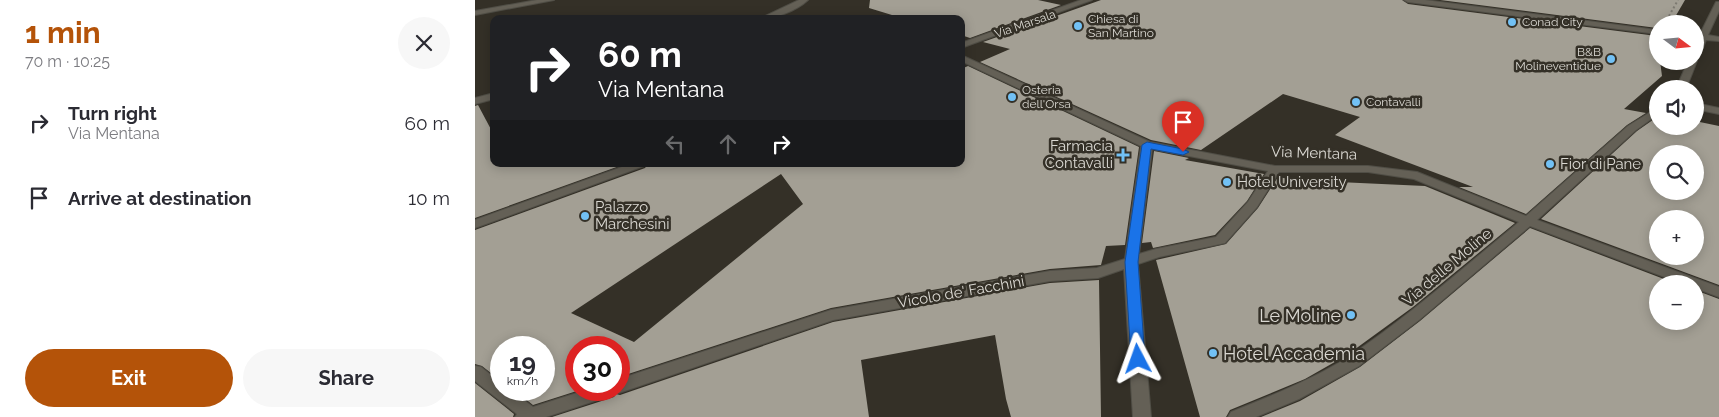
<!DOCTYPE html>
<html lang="en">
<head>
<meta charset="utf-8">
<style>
	:root { --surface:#fff; --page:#f7f7f7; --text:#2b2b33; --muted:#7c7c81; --accent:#b45309 }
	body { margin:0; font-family:Raleway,sans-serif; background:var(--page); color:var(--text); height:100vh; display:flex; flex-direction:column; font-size:19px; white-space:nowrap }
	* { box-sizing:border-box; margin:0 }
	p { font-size:16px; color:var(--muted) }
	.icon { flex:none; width:28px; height:28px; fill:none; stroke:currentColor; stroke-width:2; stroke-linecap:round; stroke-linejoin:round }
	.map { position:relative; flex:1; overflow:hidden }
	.drawer { display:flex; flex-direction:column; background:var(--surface); width:475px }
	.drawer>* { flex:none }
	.top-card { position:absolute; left:15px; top:15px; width:475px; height:152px; border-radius:10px; box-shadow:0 2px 12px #0003; background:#202124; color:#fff; overflow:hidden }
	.needle { width:32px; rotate:106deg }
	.buttons { position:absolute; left:1174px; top:15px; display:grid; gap:10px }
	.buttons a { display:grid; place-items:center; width:55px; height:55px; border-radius:50%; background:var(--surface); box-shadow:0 2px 12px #0003; font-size:25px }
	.speed { position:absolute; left:15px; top:336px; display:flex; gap:10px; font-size:25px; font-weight:700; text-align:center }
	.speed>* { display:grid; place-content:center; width:65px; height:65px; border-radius:50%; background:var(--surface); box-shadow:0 2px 12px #0003; line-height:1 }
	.speed small { font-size:12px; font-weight:400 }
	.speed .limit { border:8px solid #d22; background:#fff; color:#111 }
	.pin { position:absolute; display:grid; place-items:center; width:42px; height:42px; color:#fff; margin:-51px -21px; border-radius:50% 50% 50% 0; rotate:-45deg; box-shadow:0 0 5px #0007 }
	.pin .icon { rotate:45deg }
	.me { position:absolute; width:55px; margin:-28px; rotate:356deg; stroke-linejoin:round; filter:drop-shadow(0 0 4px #0008) }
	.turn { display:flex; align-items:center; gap:18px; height:105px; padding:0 25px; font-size:22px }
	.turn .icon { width:65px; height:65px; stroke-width:2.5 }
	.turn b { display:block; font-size:35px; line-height:42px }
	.lanes { display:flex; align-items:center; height:48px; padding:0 25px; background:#0003; justify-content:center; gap:25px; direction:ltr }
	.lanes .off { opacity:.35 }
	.round { display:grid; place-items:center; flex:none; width:52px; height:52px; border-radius:26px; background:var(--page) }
	.headline { display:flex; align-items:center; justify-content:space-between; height:85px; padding:0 25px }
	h1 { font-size:30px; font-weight:700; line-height:38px; color:var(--accent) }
	.cta { display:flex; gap:10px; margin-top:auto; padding:10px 25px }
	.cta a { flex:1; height:58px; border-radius:30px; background:var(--accent); color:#fff; font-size:20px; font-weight:700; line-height:58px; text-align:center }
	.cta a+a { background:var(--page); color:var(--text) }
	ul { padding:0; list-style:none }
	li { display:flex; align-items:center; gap:15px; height:75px; padding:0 25px }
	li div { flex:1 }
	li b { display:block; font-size:19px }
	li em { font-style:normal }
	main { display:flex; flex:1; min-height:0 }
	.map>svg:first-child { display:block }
	.building { fill:#a39f94; fill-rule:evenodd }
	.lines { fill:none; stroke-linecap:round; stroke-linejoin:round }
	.street-casing { stroke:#504e46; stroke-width:2 }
	.path { stroke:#7c7971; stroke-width:2; stroke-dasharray:2 2.5; stroke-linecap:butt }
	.street { fill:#646056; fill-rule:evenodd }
	.route { fill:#1a73e8; stroke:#114b97 }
	.poi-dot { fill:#72c1f5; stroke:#343027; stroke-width:2 }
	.labels { text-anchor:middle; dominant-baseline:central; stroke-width:5; stroke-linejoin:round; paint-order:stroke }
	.far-poi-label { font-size:12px; fill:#dad8d2; stroke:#343027; text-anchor:start }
	.far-street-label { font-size:12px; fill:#dad8d2; stroke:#343027 }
	.poi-label { font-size:15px; fill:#dad8d2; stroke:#343027; text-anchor:start }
	.street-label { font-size:15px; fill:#dad8d2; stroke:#343027 }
	.near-poi-label { font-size:18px; fill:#dad8d2; stroke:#343027; text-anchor:end }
</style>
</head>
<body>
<main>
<section class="drawer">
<div class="headline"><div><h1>1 min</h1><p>70 m · 10:25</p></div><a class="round"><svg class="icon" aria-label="close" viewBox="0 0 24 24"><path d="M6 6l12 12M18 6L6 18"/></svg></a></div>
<ul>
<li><svg class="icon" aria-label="right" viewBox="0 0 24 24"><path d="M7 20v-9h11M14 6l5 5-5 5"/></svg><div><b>Turn right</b><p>Via Mentana</p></div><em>60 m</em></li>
<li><svg class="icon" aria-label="arrive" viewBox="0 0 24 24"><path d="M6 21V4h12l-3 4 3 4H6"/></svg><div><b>Arrive at destination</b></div><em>10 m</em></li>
</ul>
<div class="cta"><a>Exit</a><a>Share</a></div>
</section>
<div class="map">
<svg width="1244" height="417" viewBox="0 0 1244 417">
	<rect width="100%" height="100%" fill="#343027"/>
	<path class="building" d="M395,0H563L586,5L495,38L486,35V19H430L394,8Z
		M626,0H927L933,4L1182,36V61H1185L1187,76L1149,109L1171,113L1152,125L1051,214L984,187H998L860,135L885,117L808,94L726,150L676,140L505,62L535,49L508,42Z
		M965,0H1210L1196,24H1182V28Z
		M493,66L664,147L650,245L631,246L626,265L575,269L356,308L144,377V348H101V390H105L58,405L39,390H69V348H26V381L7,366L0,364V230L170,168L173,164H486V69ZM306,174L328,204L159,342L96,313Z
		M3,105L19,135V164H150L0,218V106Z
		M1182,117V126H1220V121L1244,126V285L1066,219L1162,131ZM1182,154H1220V191H1182ZM1182,219H1220V256H1182Z
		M679,151L714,158L710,160L789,174L772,201L740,235L678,248L676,242L667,243Z
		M803,177L820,180L950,186L1040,223L938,307L872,355L830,379L755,410L751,417H725L681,260L751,244L783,208Z
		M1055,228L1202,284H1182V321H1220V290L1244,299V417H786L825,401L885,367L945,321Z
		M624,280L626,417H536L531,399L520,335L386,360L394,417H77L139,397L141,394L145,395L358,322L575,283Z
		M0,383L39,414L38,417H0Z"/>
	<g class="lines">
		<defs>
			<path id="street" d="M62,0H79L0,15V11Z
				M324,0H333C321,11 300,19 284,19Z
				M606,0H617L486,48V43Z
				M929,0H950L1182,30V34L933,2Z
				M1241,2H1244V11L1233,35L1244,37V41L1231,40L1224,57L1221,59L1222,61L1211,89H1201L1213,61H1220V46L1223,39L1220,38V34H1225Z
				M486,55L675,142L800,166H893L942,172L1051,216L1153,126L1182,108V115L1161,130L1062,220L1244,287V297L1220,288V284H1208L1055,226L944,320L884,366L824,399L781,417H753L756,412C795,396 837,380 873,357C933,317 988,268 1044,222L939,179L893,172H804L782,207L750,243L684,257L663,264L676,417H658L649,269L623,278L575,281L358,320L144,393L140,391L138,395L71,417H40L42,414L0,381V366L6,367L26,383V390H36L58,407L111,390H144V379L356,310L575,271L622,268L650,259L666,146L486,61ZM677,149L793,171L773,202L741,237L681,249L664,254Z
				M19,93V99L0,104V98Z
				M1220,103L1244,108V114L1220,109Z
				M155,164H171L169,166L0,228V220Z"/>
		</defs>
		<use href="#street" class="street-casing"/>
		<path class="path" d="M1194,16L1203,0"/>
		<use href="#street" class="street"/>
	</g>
	<path class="route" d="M672,142L708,149L714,152L708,155L676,149L663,262L670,359L668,363L663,365L658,363L656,359L650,262L667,145Z"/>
	<g class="poi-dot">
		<circle cx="1037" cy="22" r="5"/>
		<circle cx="603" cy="26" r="5"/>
		<circle cx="1136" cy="59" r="5"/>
		<circle cx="537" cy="97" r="5"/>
		<circle cx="881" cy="102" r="5"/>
		<path d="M645.5 147.5h5v5h5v5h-5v5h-5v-5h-5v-5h5z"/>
		<circle cx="1075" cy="164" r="5"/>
		<circle cx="752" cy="182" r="5"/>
		<circle cx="110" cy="216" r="5"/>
		<circle cx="876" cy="315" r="5"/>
		<circle cx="738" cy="353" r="5"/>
	</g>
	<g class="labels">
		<g class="far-poi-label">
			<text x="613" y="19">Chiesa di<tspan x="613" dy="14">San Martino</tspan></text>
			<text x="1047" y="22">Conad City</text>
			<text x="1126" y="52" text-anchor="end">B&amp;B<tspan x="1126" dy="14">Molineventidue</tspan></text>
			<text x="547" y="90">Osteria<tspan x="547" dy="14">dell'Orsa</tspan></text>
			<text x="891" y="102">Contavalli</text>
		</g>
		<g class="far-street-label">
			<text transform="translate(550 24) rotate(-19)">Via Marsala</text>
		</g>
		<g class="poi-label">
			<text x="638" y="146" text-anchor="end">Farmacia<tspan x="638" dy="17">Contavalli</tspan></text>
			<text x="1085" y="164">Fior di Pane</text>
			<text x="762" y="182">Hotel University</text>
			<text x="120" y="207">Palazzo<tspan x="120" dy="17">Marchesini</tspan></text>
		</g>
		<g class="street-label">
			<text transform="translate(839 153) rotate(2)">Via Mentana</text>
			<text transform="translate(972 267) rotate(-40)">Via delle Moline</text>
			<text transform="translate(486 292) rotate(-10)">Vicolo de' Facchini</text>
		</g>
		<g class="near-poi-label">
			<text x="866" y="315">Le Moline</text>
			<text x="748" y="353" text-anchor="start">Hotel Accademia</text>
		</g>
	</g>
</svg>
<div class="buttons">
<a><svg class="needle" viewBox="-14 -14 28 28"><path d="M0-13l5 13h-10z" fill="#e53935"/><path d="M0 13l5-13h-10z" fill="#7c7c81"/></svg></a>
<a><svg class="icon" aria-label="sound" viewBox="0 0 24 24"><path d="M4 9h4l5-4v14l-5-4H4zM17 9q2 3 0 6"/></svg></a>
<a><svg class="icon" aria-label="search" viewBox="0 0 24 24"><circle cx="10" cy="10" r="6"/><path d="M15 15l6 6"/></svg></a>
<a>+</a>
<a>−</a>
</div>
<div class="speed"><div>19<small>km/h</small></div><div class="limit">30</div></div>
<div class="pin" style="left:708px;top:152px;background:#d93025"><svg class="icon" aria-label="arrive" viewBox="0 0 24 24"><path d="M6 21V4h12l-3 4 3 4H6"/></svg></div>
<svg class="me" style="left:663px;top:359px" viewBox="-20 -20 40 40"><path d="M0-17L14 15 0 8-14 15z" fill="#1a73e8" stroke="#fff" stroke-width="4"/></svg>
<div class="top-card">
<div class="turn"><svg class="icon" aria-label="right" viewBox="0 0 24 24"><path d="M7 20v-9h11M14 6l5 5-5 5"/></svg><div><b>60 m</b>Via Mentana</div></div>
<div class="lanes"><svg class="icon off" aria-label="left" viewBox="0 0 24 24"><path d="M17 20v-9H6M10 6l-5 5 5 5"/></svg><svg class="icon off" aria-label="ahead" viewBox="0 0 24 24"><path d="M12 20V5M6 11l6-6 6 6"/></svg><svg class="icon" aria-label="right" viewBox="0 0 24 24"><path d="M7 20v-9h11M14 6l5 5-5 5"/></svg></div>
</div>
</div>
</main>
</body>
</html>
